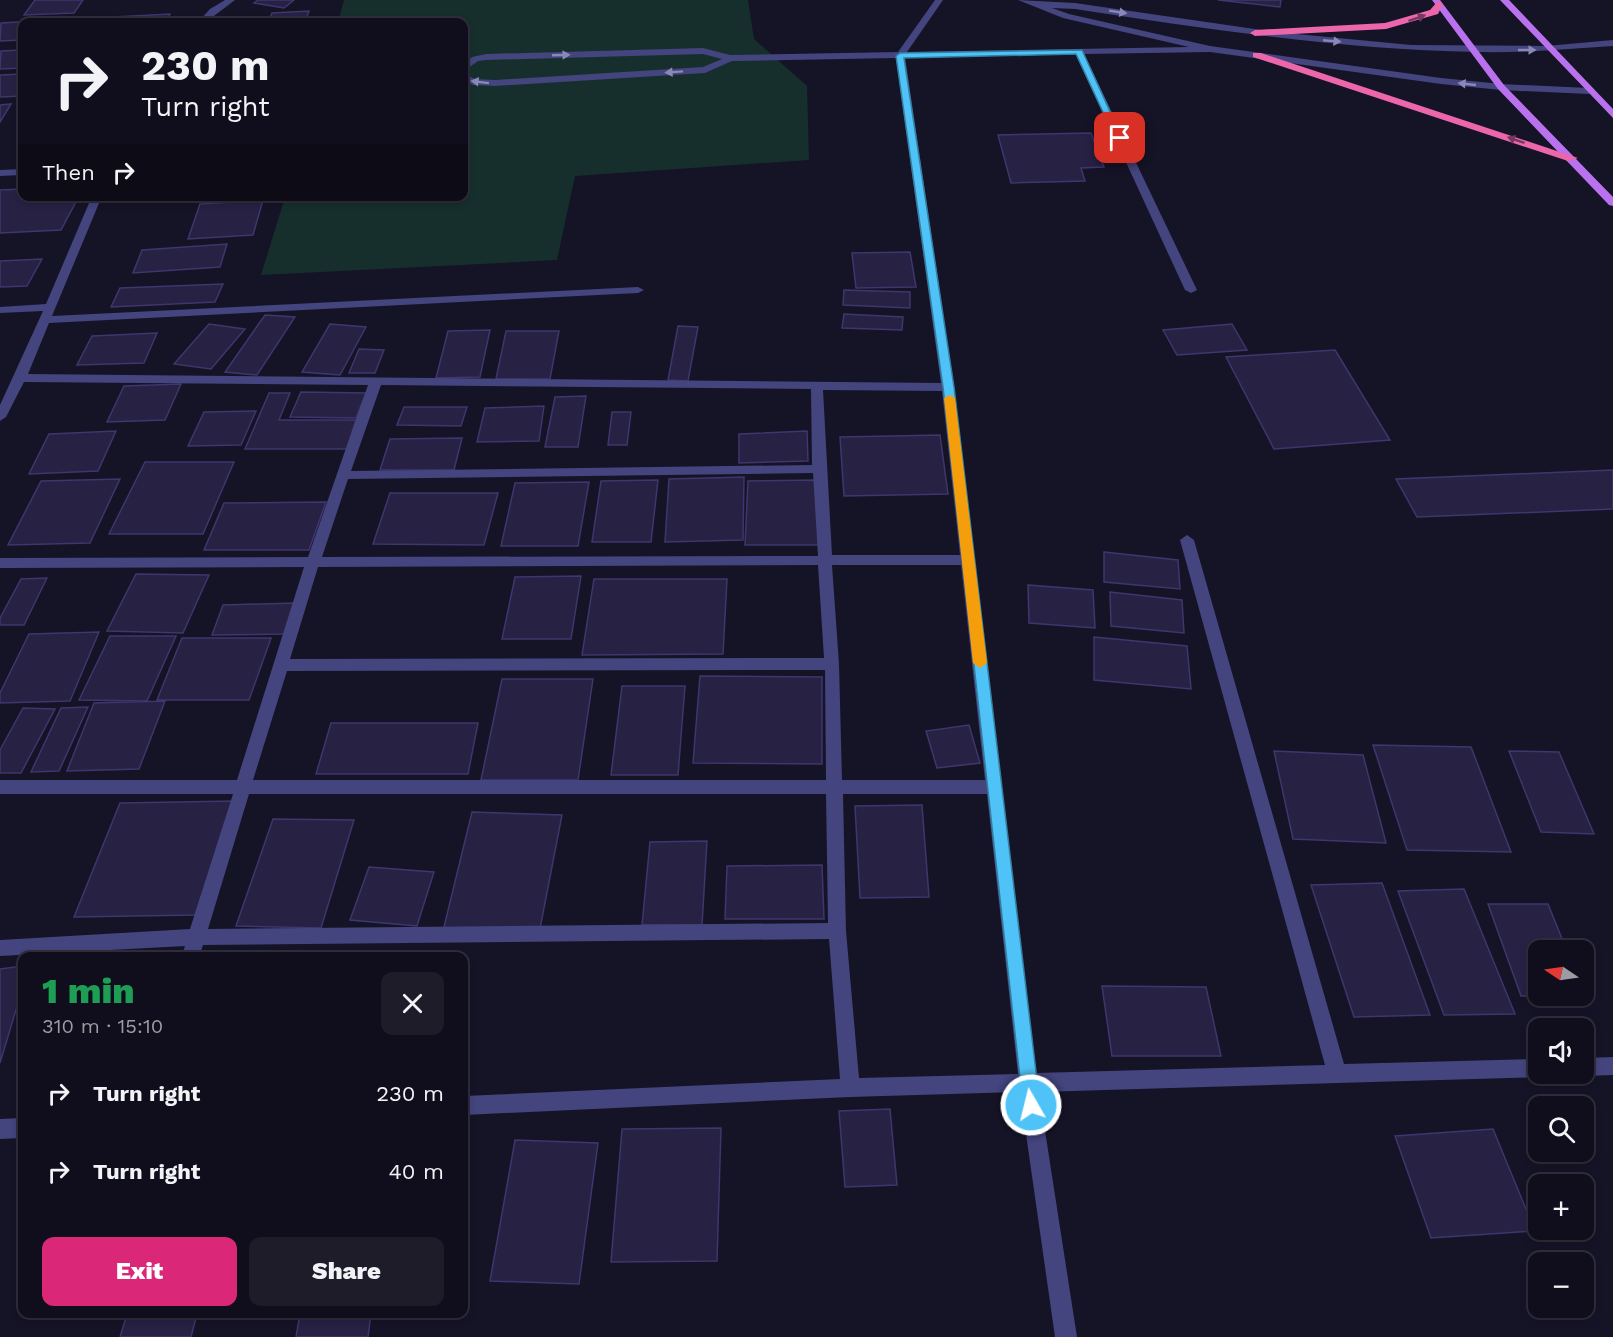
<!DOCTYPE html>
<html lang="en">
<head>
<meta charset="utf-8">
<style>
	:root { --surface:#100e1c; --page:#1e1c29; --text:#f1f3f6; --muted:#9c9ca3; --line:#302e3b; --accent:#db2777 }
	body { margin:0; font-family:"Work Sans",sans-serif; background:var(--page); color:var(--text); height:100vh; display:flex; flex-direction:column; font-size:22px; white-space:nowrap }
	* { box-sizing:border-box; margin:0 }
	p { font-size:20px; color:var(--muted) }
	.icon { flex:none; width:33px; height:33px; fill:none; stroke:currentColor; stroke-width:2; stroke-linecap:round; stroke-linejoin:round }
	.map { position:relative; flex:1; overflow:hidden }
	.details { position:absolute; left:18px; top:952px; width:450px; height:366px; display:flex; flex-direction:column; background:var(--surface); border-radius:12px; box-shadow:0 3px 9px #0003,0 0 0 2px var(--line) }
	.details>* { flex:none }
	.hud { position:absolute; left:18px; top:18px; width:450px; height:183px; border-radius:12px; box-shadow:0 3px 9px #0003,0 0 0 2px var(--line); background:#100e1c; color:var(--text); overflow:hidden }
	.needle { width:39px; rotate:283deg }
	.controls { position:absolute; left:1528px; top:940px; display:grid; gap:12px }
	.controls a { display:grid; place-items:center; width:66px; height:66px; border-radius:12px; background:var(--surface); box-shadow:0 3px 9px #0003,0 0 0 2px var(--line); font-size:30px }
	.pin { position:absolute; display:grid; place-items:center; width:51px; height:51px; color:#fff; margin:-26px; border-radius:12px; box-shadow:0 3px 9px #0006 }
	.me { position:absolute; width:66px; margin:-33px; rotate:352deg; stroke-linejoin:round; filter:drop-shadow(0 0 4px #0008) }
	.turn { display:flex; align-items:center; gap:21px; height:126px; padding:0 24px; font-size:27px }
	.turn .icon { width:78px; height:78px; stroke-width:2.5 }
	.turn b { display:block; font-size:42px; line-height:51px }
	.then { display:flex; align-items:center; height:57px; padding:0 24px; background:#0003; gap:12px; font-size:22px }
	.round { display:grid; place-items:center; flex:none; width:63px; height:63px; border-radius:12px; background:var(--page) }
	.head { display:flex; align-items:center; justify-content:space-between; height:102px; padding:0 24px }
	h1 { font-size:36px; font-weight:800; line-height:45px; color:#1e9e55 }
	.button { display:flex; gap:12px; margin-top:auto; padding:12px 24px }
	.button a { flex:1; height:69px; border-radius:12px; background:var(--accent); color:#fff; font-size:24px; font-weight:800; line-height:69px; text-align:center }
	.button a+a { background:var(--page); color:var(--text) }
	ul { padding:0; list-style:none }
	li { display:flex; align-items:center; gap:18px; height:78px; padding:0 24px }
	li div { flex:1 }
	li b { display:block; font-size:22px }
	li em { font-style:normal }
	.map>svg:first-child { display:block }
	.green { fill:#162f2d }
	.building { fill:#272144; stroke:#3f366d; stroke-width:1.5 }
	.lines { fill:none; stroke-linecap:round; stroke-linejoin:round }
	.minor { fill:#44447f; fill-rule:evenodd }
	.major { fill:#ba71ed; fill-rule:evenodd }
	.highway { fill:#eb66aa; fill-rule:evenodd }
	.oneway { fill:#8988b6 }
	.oneway2 { fill:#753861 }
	.route { fill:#4fc3f7; stroke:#337fa1; stroke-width:1.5 }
	.slow { fill:#f59e0b }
</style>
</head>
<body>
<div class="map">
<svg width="1613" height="1337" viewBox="0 0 1613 1337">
	<rect width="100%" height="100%" fill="#151326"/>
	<path class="green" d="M344,0H748L754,39L807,86L809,160L575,176L557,260L261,275L285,197L464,196V22H338Z"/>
	<path class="building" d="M35,0H83L74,13L24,15Z
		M258,0H294L284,8L254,3Z
		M1218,0H1281L1280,7Z
		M309,11L305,22H268L272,13Z
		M170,14L166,22H92L94,18Z
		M70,19L68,22H22V40L0,41L1,23Z
		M22,50V68L0,69L1,51Z
		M22,74V96L0,97V75Z
		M11,104L0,122V105Z
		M1091,133L1104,167L1081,168L1085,181L1011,183L998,135Z
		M22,189V196H79L61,230L0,233V190Z
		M263,200L253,235L188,239L200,204Z
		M227,244L220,267L133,273L142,250Z
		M910,252L916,287L856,288L852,253Z
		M42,259L27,286L0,287V261Z
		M223,284L215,302L111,307L120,288Z
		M844,290L910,292V308L843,305Z
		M844,314L903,317L902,330L842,328Z
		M265,315L295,317L257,375L225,372Z
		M209,324L245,329L211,369L174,364Z
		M330,324L366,327L340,375L302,372Z
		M1232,324L1247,350L1177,355L1163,330Z
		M678,326L698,327L688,381L668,380Z
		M490,330L480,377L436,378L448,331Z
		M506,331H559L550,379H496Z
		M157,333L144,363L77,365L92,336Z
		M359,349L384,350L375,373H349Z
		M1335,350L1390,440L1274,449L1226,357Z
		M181,384L165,420L107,422L124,386Z
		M301,392L366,393L356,418L290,417Z
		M269,393H290L279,420H356L347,449H245Z
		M586,396L578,447H545L555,397Z
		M544,406L539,441L477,442L485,408Z
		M404,407H467L461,426L397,425Z
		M256,411L241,445L188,446L204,412Z
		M612,412H631L627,445H608Z
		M116,431L98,471L29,474L49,434Z
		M807,431L808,461L739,463V434Z
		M940,435L948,494L844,496L840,437Z
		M462,438L454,470H380L390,439Z
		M145,462H234L203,534H109Z
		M1613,470V509L1417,517L1396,479Z
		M744,477L743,540L665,542L669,479Z
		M120,479L90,543L8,545L41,481Z
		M658,480L651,542H592L601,481Z
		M818,480L819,545H745L748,481Z
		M589,482L578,546H501L515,483Z
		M390,493H498L484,545L373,544Z
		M326,502L309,550H204L224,503Z
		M1104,552L1178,560L1180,589L1104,582Z
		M136,574L209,575L183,633L107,631Z
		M581,576L571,639H502L515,577Z
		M47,578L24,625H0V618L21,579Z
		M594,579H727L723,654L582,655Z
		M1028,585L1093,590L1095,628L1029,623Z
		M1110,592L1182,600L1184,633L1111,626Z
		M294,603L284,634L212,635L223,605Z
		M99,632L70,701L0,703V693L29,634Z
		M110,636H176L147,701L79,700Z
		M1094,637L1187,646L1191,689L1094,680Z
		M182,638H271L249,700H157Z
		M700,676L822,677V764L693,763Z
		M502,679H593L578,780H481Z
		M622,686H685L678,775H611Z
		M165,701L139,769L67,771L94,703Z
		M88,707L59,771L31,772L61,708Z
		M23,708L55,709L21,773H0V750Z
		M331,723H478L468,774H316Z
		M969,725L980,763L937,768L926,731Z
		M1373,745L1471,747L1511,852L1407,850Z
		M1274,751L1363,755L1386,843L1293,839Z
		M1509,751L1559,752L1594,834L1541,832Z
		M233,801L195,915L74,917L120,803Z
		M922,805L929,897L860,898L855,806Z
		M472,812L562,815L539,934L443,931Z
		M273,819L354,820L321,928L236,926Z
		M707,841L702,925H642L650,842Z
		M822,865L824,919H725L727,866Z
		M369,867L434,872L417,926L350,920Z
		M1382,883L1430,1015L1354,1017L1311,885Z
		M1464,889L1515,1014L1444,1015L1398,891Z
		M1488,904H1548L1567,951H1539V996L1584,994L1585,997L1521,996Z
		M231,954L362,956L230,957Z
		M22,966V990L0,1063V969Z
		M1102,986L1206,987L1221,1056H1112Z
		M890,1109L897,1185L845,1187L839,1111Z
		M721,1128L717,1261L611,1262L622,1129Z
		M1493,1129L1535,1231L1431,1238L1395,1136Z
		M515,1140L598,1143L579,1284L490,1281Z
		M127,1314H197L191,1337H120Z
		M300,1314H371L368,1337H296Z"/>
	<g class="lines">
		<path class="minor" d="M225,0H235L206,22H198L210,9Z
			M935,0H943L907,52L1189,47L1063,18L1018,0L1075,3L1276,32L1411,45L1546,46L1613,40V46C1568,49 1522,53 1477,52C1342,50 1208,29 1075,9L1052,8L1069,14L1210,46L1441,78L1501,84L1589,88L1594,91L1589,94L1501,90L1441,84L1210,52L1084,54L1197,290L1191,293L1185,290L1076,54L905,57L954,387L1036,1073L1325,1065L1180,540L1187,535L1194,540L1344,1064L1539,1059V1074H1546L1539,1077L1039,1092L1077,1337H1055L1020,1092L850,1097L464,1115V1096L840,1079L829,939L203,945L199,957H181L185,946L0,956V940L190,929L233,794H0V780H237L304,567L0,568V558L308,557L368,385L24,382L6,417L0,421V405L43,311L0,313V307L46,304L92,196H102L52,316L638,287L644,290L638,293L49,323L28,374L941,383L896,58L732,61L705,73L495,86L473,85L464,80V74L475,79L495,80L703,67L722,59L703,54L486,60L478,61L464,71V64L472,57L486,54L703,48L730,55L898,52ZM381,385L811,389L812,465L351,471ZM823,390L942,391L960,555H832ZM813,473L818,556L322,557L348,479ZM818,565L824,658L290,659L318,567ZM832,565H961L985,780H842L839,664ZM825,670L826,780H253L287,671ZM249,794H826L828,923L208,929ZM843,794H987L1018,1074L859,1078L846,931Z
			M22,169V175L0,176V170Z
			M1613,1057V1075L1584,1076L1579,1074H1584V1058Z
			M22,1118V1138L0,1139V1119Z"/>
		<path class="major" d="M1432,0H1440L1504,85L1613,197V206L1609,205L1498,89Z
			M1500,0H1509L1613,109V118Z"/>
		<path class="highway" d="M1438,1L1443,4L1438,14L1386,29L1255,36L1250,33L1255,30L1385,23L1430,10Z
			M1253,53H1261L1578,158L1568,161L1253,57Z"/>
	</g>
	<defs><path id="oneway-solid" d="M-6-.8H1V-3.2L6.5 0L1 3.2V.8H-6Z" transform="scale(1.5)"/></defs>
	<g class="oneway">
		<use href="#oneway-solid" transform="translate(1118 12) rotate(9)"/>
		<use href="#oneway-solid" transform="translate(1332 41) rotate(5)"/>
		<use href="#oneway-solid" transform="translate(1527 50)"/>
		<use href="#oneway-solid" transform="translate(561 55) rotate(-2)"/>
		<use href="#oneway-solid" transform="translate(674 72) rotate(176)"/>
		<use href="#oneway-solid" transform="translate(480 82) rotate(-173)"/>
		<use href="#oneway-solid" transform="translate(1467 84) rotate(-174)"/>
	</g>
	<g class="oneway2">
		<use href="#oneway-solid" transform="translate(1417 18) rotate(-19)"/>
		<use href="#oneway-solid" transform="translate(1516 140) rotate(-161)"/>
	</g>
	<path class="route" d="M1082,50L1123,140L1115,138L1076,54L904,58L954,387L1040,1105L1038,1111L1031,1114L1025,1111L1023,1105L943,387L896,56L900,53Z"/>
	<path class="slow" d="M950,395L955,398L987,663L980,668L973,663L944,398Z"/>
</svg>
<div class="controls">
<a><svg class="needle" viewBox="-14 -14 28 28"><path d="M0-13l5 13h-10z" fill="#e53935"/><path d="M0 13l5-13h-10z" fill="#9c9ca3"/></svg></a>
<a><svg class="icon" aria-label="sound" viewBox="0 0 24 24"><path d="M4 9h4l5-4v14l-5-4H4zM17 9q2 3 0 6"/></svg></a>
<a><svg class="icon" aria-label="search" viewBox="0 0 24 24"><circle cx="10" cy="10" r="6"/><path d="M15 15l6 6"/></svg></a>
<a>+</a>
<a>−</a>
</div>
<div class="pin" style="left:1120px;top:138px;background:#d93025"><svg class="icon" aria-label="arrive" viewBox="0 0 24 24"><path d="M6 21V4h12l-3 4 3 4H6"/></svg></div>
<svg class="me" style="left:1031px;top:1105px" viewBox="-20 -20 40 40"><circle r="17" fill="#4fc3f7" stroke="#fff" stroke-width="3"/><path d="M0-11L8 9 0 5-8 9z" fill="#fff"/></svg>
<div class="hud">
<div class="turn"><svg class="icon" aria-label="right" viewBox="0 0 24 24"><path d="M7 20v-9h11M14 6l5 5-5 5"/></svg><div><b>230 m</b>Turn right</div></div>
<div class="then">Then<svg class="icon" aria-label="right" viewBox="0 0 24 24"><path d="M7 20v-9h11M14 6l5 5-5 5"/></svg></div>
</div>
<section class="details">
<div class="head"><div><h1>1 min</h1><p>310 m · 15:10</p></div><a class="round"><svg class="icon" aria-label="close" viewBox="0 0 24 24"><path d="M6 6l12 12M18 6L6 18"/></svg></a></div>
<ul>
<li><svg class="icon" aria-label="right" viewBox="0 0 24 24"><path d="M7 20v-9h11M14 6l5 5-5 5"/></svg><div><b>Turn right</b></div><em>230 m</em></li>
<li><svg class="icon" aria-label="right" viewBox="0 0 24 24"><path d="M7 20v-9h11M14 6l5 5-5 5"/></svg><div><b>Turn right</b></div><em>40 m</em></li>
</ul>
<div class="button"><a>Exit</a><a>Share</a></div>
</section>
</div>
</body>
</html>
